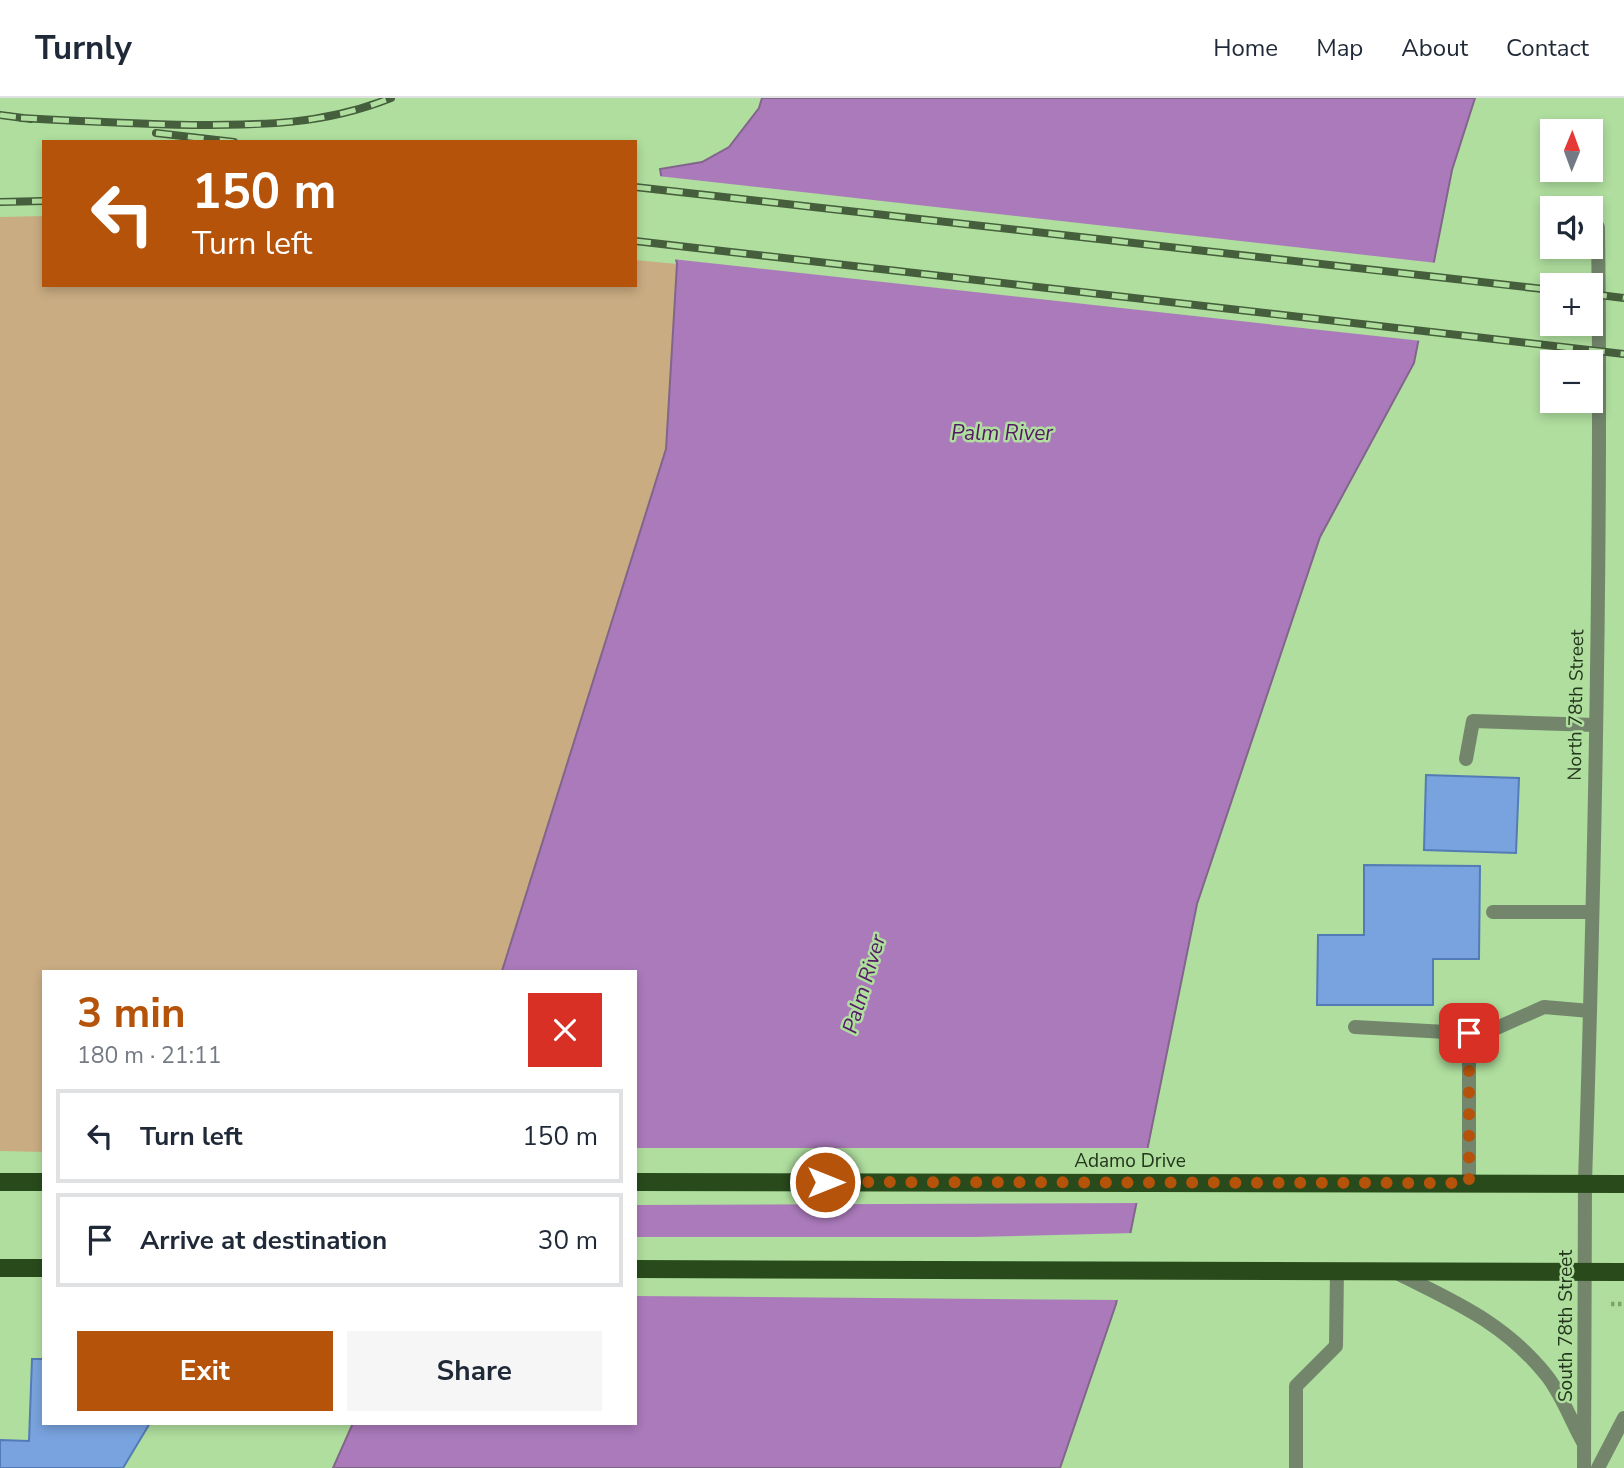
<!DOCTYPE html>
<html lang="en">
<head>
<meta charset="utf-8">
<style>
	:root { --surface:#fff; --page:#f6f6f7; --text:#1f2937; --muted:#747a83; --line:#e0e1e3; --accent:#b45309 }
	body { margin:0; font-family:"Nunito Sans",sans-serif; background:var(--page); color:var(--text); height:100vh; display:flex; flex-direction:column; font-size:26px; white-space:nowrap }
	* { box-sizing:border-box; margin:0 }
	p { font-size:23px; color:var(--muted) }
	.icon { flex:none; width:38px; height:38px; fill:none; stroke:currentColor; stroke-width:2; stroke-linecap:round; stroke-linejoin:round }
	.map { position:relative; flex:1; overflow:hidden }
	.details { position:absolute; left:42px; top:872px; width:595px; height:455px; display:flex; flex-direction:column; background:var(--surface); border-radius:0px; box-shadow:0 4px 10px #0003 }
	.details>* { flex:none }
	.guide { position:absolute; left:42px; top:42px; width:595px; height:147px; border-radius:0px; box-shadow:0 4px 10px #0003; background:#b45309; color:#fff; overflow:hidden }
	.needle { width:46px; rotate:1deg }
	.controls { position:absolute; left:1540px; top:21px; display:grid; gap:14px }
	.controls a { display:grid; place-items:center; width:63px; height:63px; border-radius:0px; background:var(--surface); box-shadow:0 4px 10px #0003; font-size:35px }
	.pin { position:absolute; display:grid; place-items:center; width:60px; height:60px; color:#fff; margin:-30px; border-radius:14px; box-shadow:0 4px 10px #0006 }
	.me { position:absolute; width:77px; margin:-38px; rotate:90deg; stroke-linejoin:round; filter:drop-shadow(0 0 5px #0008) }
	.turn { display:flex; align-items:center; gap:24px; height:147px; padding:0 35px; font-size:32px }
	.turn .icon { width:91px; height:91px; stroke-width:2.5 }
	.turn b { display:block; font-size:49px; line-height:60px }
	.round { display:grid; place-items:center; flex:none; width:74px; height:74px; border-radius:0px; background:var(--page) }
	.summary { display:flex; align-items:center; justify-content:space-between; height:119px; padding:0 35px }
	h1 { font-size:42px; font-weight:700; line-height:52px; color:var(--accent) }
	.action { display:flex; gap:14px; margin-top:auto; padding:14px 35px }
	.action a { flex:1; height:80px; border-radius:0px; background:var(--accent); color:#fff; font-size:28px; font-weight:700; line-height:80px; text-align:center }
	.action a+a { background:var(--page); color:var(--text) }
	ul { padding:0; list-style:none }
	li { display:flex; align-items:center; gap:21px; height:94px; margin:0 14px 10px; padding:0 21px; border:4px solid var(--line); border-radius:0px }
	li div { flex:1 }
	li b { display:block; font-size:26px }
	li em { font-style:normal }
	header { display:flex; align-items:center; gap:42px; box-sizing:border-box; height:98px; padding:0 35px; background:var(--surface); border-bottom:2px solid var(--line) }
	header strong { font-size:33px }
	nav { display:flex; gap:38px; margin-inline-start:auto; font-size:24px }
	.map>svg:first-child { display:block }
	.green { fill:#c9ac82 }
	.water { fill:#ab7abb; stroke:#82658b; stroke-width:2 }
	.pier { fill:#afde9e }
	.building { fill:#79a3de; stroke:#537bb5; stroke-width:2 }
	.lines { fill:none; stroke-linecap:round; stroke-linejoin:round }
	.path { stroke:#7ea370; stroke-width:4.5; stroke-dasharray:3.5 3.5; stroke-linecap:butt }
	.service { stroke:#73866c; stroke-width:14 }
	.minor { stroke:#73866c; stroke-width:14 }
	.tertiary { stroke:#73866c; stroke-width:14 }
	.primary { stroke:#294b1b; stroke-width:18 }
	.rail-casing { stroke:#455e3b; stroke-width:8 }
	.rail { stroke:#afde9e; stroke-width:5; stroke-dasharray:16; stroke-linecap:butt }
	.route { stroke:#b45309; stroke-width:12; stroke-dasharray:0 21.6 }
	.labels { text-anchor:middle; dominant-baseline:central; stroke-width:5; stroke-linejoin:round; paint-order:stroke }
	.street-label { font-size:19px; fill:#23351c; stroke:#afde9e }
	.water-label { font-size:21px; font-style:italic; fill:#551867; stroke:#afde9e }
</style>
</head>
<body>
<header>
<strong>Turnly</strong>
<nav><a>Home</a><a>Map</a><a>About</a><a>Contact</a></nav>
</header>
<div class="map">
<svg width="1624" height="1370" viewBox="0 0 1624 1370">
	<rect width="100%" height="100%" fill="#afde9e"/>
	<path class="green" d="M44,118V187H635V162L677,166L666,351L502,873H44V1054L0,1053V119Z"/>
	<path class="water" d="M762,0H1475L1452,72L1414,265L1320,439L1197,806L1116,1206L1060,1370H333L353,1325H635V873H502L666,351L677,166L660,71L702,64L729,49L759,10Z"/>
	<path class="pier" d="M658,78L1437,165L1422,243L672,161Z
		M635,1050H1151L1140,1105L635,1107Z
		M1134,1135L1120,1202L635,1198V1139H973Z"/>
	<path class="building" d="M1426,677L1519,680L1516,755L1424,752Z
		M1364,767L1480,768L1479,861H1433V907H1317L1318,837H1364Z
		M32,1261H44V1325H150L123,1370H0V1342L29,1343Z"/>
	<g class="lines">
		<path class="path" d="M1611,1206H1624"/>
		<path class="service" d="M1466,661L1473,623L1595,627
			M1493,814H1592
			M1355,929L1483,936L1544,909L1590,913
			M1469,1085V935
			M1296,1370V1288L1336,1248L1337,1172"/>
		<path class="minor" d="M1585,1085C1595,767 1602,447 1598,129"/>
		<path class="tertiary" d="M1397,1175C1455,1204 1505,1225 1547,1278C1562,1297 1571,1323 1583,1344
			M1584,1370L1585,1085
			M1598,1370L1624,1320"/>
		<path class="primary" d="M0,1084H44
			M635,1084L1624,1086
			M0,1170H44
			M635,1171L1624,1174"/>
		<defs>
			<path id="rail" d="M0,17L31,21
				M21,20C78,23 135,26 192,27C263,27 323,27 391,0
				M156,35L234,44
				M635,89L1552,192
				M0,104L44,103
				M635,143L1624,256
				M1591,196L1624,200"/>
		</defs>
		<use href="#rail" class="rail-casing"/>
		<use href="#rail" class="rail"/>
	</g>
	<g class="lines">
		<path class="route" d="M825,1084L1469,1085V935"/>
	</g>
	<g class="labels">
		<g class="street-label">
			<text transform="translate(1576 607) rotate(-89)">North 78th Street</text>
			<text x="1130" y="1063">Adamo Drive</text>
			<text transform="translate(1566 1228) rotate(-90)">South 78th Street</text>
		</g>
		<g class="water-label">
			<text x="1002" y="335">Palm River</text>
			<text transform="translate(864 886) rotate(-73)">Palm River</text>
		</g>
	</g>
</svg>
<div class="controls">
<a><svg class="needle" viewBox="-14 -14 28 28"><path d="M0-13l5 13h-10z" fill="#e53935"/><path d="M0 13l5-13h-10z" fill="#747a83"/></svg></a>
<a><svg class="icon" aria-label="sound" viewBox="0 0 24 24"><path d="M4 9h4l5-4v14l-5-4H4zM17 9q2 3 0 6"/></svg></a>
<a>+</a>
<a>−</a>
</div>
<div class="pin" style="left:1469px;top:935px;background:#d93025"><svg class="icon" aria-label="arrive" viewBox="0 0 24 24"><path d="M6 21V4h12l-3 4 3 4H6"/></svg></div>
<svg class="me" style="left:825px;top:1084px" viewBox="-20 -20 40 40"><circle r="17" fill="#b45309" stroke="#fff" stroke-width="3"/><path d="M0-11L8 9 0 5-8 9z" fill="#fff"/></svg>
<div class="guide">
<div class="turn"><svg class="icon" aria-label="left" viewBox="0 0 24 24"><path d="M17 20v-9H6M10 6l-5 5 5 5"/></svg><div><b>150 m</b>Turn left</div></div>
</div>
<section class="details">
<div class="summary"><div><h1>3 min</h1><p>180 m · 21:11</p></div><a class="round" style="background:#d93025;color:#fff"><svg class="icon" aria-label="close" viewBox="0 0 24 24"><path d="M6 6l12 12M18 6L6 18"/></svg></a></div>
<ul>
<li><svg class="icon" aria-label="left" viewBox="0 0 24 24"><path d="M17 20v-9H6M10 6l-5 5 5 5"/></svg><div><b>Turn left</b></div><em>150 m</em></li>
<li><svg class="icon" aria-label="arrive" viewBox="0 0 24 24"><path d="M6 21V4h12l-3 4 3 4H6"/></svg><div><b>Arrive at destination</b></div><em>30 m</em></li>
</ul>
<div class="action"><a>Exit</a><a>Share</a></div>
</section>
</div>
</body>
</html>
